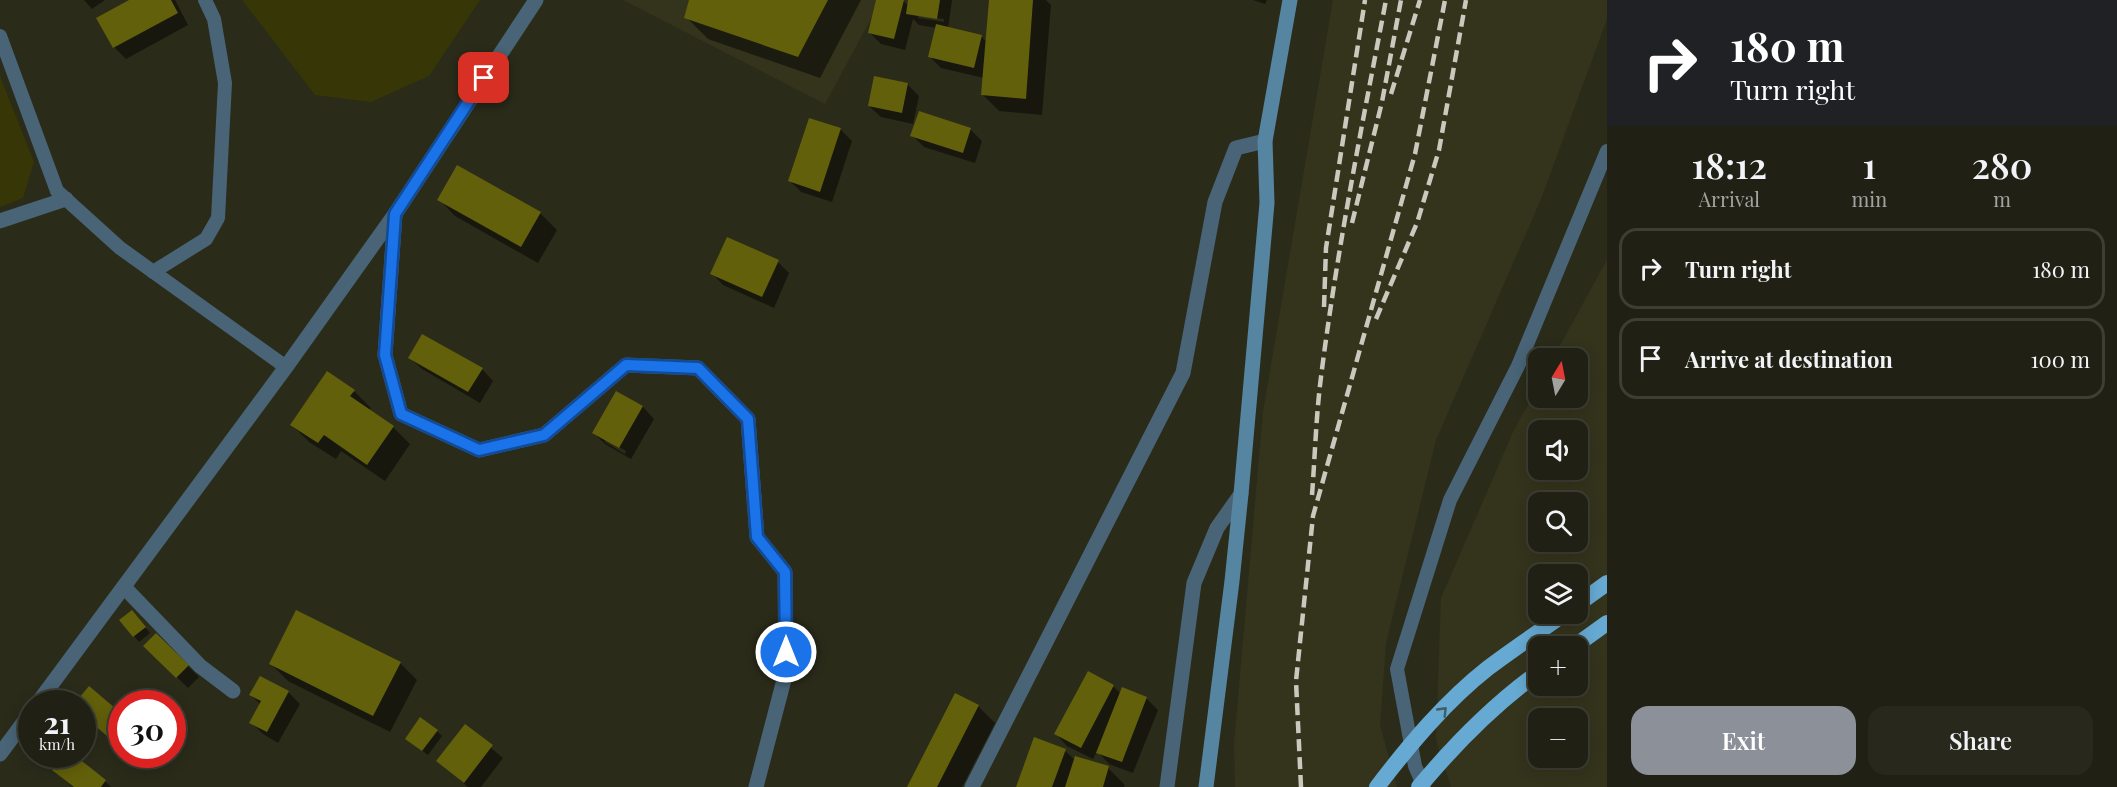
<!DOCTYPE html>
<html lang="en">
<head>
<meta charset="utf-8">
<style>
	:root { --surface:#202014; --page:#28281d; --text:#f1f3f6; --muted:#a2a3a0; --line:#3d3e34; --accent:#8c9099 }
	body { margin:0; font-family:"Playfair Display",serif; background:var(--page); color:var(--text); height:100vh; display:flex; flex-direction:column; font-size:22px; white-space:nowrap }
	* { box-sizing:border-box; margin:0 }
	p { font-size:20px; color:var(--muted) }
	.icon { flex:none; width:33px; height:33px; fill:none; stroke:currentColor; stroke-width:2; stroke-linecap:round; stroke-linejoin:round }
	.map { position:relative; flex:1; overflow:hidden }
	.panel { display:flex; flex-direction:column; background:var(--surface); width:510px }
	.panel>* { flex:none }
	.top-card { background:#202124; color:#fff; overflow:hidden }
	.needle { width:39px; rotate:10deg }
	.fabs { position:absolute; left:1528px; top:348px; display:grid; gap:12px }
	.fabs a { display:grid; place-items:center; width:60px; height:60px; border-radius:12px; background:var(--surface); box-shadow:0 3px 15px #0003,0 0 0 2px var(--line); font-size:30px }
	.speed { position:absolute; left:18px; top:690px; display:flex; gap:12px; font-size:30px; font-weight:700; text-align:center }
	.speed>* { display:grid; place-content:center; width:78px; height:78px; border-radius:50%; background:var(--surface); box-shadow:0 3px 15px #0003,0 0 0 2px var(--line); line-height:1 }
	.speed small { font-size:15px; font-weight:400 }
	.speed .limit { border:9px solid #d22; background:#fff; color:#111 }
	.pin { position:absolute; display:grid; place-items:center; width:51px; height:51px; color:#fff; margin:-26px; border-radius:12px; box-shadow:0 3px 9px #0006 }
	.me { position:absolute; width:66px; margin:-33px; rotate:0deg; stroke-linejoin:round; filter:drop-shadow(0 0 4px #0008) }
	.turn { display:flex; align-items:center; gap:21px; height:126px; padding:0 24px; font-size:27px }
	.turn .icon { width:78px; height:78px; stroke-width:2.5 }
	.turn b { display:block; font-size:42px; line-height:51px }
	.eta { display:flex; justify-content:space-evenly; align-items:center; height:102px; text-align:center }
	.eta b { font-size:36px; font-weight:600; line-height:42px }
	.button { display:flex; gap:12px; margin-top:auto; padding:12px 24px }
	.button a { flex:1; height:69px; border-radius:18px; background:var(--accent); color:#fff; font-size:24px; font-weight:600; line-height:69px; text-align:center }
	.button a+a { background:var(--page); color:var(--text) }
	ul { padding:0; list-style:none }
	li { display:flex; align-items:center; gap:18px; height:81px; margin:0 12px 9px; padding:0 12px; border:3px solid var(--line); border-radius:18px }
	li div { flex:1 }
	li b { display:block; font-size:22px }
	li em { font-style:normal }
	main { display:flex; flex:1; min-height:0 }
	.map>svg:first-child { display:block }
	.built { fill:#34341d; fill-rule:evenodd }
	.green { fill:#373606 }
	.shadow { fill:#0007; fill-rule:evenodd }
	.building { fill:#62600a }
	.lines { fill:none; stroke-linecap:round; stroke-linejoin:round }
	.service { stroke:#486476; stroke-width:14 }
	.minor { stroke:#486476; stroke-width:15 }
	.tertiary { stroke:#486476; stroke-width:15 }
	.secondary { stroke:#5685a1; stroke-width:15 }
	.trunk { stroke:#66a9d2; stroke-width:16 }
	.rail { stroke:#c9c9be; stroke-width:4.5; stroke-dasharray:12 6; stroke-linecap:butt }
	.trunk-bridge { stroke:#66a9d2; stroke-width:16 }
	.oneway { stroke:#435d64 }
	.route-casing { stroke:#114b97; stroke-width:15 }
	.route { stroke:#1a73e8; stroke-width:10 }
</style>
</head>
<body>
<main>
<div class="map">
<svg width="1607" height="787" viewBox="0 0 1607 787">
	<rect width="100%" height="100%" fill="#2b2b1a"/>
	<path class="built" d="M623,0H881L825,104Z
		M1333,0H1607V19L1541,199L1436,440L1386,643L1380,725L1397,787H1235L1234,744L1263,412Z
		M1607,260V787H1451L1436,740L1441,598L1514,430L1539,385V398H1578V358H1553ZM1539,430H1578V470H1539ZM1539,502H1578V542H1539ZM1539,574H1578V614H1539ZM1539,646H1578V686H1539ZM1539,718H1578V758H1539Z"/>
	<path class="green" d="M242,0H480L429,76L371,102L315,95Z
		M0,76L34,162L23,198L0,207Z"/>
	<path class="shadow" d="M84,0H105L92,9Z
		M132,0H175L188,25L126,59L114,47L98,18Z
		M691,0H861L820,78L708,39L686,17Z
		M878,0H902L909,6L910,0H952L948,29L981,36L987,42L990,0H1046L1051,5L1042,115L999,111L982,94L984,78L941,68L930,57L937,28L919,25L913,19L905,50L881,44L869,32ZM918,15L944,19V22L918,18Z
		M1253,0H1267L1265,4Z
		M907,84L919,96L913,124L881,117L869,106Z
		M810,120L841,130L852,141L832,202L801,192L790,181Z
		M970,129L982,141L975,163L924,147L912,135Z
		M439,199L540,213L557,230L538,263L455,216Z
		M778,262L789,273L774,308L723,285L712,273Z
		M410,358L482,369L493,381L480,403L422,369Z
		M354,391L371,408L369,410L393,427L410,444L385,481L341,451L336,459L309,442L292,425Z
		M617,393L643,407L654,419L631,459L605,444L594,433ZM605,439L626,451L625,454L605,442Z
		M137,617L150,633L139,642L121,620Z
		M156,635L199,677L188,688L145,646Z
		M400,663L417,680L390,732L288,681L271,664Z
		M1113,686L1121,694L1146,698L1158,710L1133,773L1109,764L1097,751L1093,759L1067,746L1056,734Z
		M89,688L122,716V743L119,746L82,715Z
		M288,692L300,704L278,743L263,734L251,722L261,705L251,695Z
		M956,695L978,706L995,723L962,787H908Z
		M465,726L503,758L481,787H468L438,761Z
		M437,731L442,736L428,755L407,739Z
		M1065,751L1075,760L1108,768L1125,785L1124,787H1017Z
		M54,770L105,781L111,787H73Z"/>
	<path class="building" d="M129,0H171L178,13L113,48L96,18Z
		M689,0H828L798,57L684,18Z
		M876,0H904L894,39L868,33Z
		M908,0H940L937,19L906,14Z
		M989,0H1033L1026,99L981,95Z
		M936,24L982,35L974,68L928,57Z
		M874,76L908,83L902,113L868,106Z
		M919,111L971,128L963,153L910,136Z
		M809,118L841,128L820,192L788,181Z
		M457,165L541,212L521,247L437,200Z
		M727,237L779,260L762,297L710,274Z
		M422,334L483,368L468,392L408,358Z
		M327,371L355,390L350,396L394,426L367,465L324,435L318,443L290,425Z
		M616,391L643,406L619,448L592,433Z
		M132,610L146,627L133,637L119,620Z
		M296,610L401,662L373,716L269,664Z
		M156,633L189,665L176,678L143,646Z
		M1088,671L1114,685L1081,748L1054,734Z
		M260,676L289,691L267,732L249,723L261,701L249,695Z
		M89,686L122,714V719L107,736L82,715V704H74Z
		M1122,687L1147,697L1122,762L1096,753Z
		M955,693L979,705L937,787H907Z
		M420,717L438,730L422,751L405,739Z
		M465,724L493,745L464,783L436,761Z
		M1034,737L1066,749L1052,787H1016Z
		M65,754H73L106,780L101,787H74L52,770Z
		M1075,756L1109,766L1103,787H1065Z"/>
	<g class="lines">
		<path class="service" d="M0,36L57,191L120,248L286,367
			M153,272L206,239L218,218L225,83L214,19L205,0
			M1424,787L1415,766L1397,669L1450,500L1518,366L1607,151"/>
		<path class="minor" d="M395,214L385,355L401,414L479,450L544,435L626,365L698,368L748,419L757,537L785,572L786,672L756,787
			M0,221L66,199
			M124,587L200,666L233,691
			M972,787L1183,373L1215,202L1236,148L1265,141"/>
		<path class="tertiary" d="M37,704L286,367L395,214L536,0
			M0,754L32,711
			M1167,787L1194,583L1217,528L1241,494"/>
		<path class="secondary" d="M1206,787L1232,581L1241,494L1267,203L1265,141L1290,0"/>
		<path class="trunk" d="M1578,604L1607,583
			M1575,646L1607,623"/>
		<path class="rail" d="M1391,94L1420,0
			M1352,223L1382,102L1401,0
			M1324,307L1326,248L1365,0
			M1376,319L1417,223L1439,150L1466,0
			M1312,495C1315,456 1316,416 1321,377C1337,250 1362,125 1386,0
			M1301,787L1296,681L1313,516L1415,154L1445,0"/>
		<path class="trunk-bridge" d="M1377,787C1410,744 1446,701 1488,668C1513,649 1539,632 1564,614
			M1419,787C1455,744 1493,705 1539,672"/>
	</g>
	<defs><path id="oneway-chevron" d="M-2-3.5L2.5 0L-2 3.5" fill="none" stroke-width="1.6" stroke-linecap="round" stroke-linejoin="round" transform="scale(1.5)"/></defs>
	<use class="oneway" href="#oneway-chevron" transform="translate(1443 711) rotate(-46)"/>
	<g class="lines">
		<defs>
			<path id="route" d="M484,78L395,214L385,355L401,414L479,450L544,435L626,365L698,368L748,419L757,537L785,572L786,652"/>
		</defs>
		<use href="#route" class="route-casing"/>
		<use href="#route" class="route"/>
	</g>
</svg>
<div class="fabs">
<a><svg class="needle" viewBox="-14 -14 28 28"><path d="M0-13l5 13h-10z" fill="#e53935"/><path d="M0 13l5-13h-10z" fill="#a2a3a0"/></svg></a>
<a><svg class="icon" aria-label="sound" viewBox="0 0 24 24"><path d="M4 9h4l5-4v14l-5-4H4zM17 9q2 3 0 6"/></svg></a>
<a><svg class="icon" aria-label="search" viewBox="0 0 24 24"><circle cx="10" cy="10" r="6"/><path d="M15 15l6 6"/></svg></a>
<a><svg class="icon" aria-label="layers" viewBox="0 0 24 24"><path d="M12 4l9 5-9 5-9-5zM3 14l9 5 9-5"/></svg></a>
<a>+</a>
<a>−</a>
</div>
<div class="speed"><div>21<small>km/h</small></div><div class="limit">30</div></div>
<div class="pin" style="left:484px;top:78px;background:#d93025"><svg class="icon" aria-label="arrive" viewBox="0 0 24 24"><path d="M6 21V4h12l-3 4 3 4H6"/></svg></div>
<svg class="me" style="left:786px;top:652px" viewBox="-20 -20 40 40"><circle r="17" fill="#1a73e8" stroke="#fff" stroke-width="3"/><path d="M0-11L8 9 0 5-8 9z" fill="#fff"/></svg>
</div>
<section class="panel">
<div class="top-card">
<div class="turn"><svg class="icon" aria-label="right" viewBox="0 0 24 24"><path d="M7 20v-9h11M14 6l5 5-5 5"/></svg><div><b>180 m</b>Turn right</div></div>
</div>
<div class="eta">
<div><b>18:12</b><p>Arrival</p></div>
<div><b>1</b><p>min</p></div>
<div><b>280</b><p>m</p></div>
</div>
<ul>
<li><svg class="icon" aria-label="right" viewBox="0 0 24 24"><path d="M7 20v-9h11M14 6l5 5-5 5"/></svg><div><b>Turn right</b></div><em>180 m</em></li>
<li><svg class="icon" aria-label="arrive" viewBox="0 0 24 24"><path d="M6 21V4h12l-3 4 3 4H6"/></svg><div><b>Arrive at destination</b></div><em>100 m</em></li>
</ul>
<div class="button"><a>Exit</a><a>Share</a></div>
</section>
</main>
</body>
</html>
